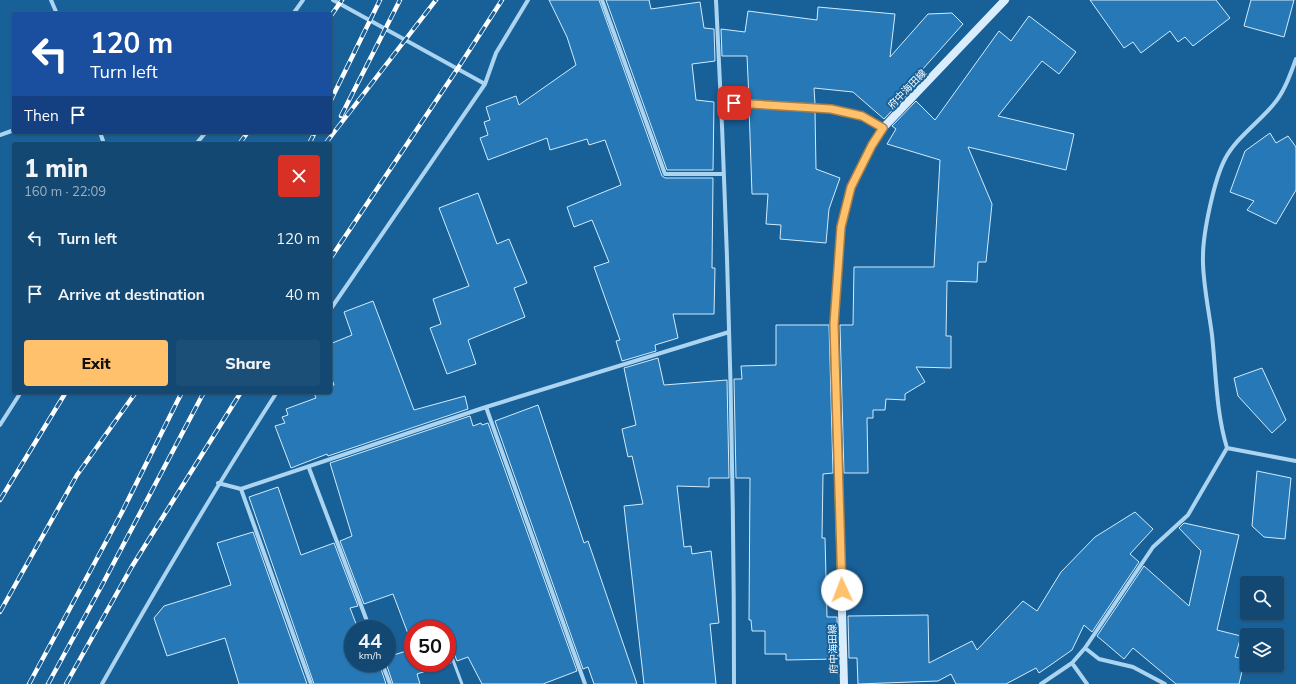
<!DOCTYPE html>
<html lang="en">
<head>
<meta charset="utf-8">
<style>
	:root { --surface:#124872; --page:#1b4f77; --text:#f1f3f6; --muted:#9cb2c4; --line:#316084; --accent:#ffc16b }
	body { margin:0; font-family:Mulish,"Noto Sans JP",sans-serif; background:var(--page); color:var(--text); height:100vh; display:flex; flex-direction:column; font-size:15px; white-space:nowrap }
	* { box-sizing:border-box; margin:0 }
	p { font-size:13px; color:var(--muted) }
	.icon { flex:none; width:22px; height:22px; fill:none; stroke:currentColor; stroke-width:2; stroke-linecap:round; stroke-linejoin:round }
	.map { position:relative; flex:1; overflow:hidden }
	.details { position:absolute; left:12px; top:142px; width:320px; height:252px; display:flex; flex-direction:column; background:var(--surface); border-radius:4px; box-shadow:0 1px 3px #0004,0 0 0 1px var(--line) }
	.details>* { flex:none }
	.hud { position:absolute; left:12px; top:12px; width:320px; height:122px; border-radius:4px; box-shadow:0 1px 3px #0004,0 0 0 1px var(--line); background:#1a4fa0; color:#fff; overflow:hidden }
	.controls { position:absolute; left:1240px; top:576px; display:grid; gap:8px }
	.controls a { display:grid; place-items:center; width:44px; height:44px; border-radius:4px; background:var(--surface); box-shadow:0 1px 3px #0004,0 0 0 1px var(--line); font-size:20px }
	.speed { position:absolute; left:344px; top:620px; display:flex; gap:8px; font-size:20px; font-weight:700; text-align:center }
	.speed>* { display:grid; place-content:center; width:52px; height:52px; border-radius:50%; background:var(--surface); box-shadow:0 1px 3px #0004,0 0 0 1px var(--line); line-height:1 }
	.speed small { font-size:10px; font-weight:400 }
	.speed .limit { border:6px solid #d22; background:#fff; color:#111 }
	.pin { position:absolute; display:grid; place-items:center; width:34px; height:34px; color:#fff; margin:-17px; border-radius:8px; box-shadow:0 2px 6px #0006 }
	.me { position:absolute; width:44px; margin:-22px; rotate:358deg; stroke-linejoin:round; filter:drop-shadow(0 0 3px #0008) }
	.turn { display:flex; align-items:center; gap:14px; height:84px; padding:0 12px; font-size:18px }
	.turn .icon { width:52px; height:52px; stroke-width:2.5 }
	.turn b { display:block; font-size:28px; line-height:34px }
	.then { display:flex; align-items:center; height:38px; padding:0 12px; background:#0003; gap:8px; font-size:15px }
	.round { display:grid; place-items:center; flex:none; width:42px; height:42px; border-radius:4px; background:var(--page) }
	.summary { display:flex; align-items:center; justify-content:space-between; height:68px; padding:0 12px }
	h1 { font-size:24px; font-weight:800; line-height:30px }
	.cta { display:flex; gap:8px; margin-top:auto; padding:8px 12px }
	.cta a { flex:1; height:46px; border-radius:4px; background:var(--accent); color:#111; font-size:16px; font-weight:800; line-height:46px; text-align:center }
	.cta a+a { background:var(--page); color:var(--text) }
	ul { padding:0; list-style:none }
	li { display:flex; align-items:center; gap:12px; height:56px; padding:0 12px }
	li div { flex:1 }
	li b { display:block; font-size:15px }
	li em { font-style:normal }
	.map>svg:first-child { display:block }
	.building { fill:#2679b6; stroke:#d2ebfc }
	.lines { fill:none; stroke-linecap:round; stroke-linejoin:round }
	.lane { stroke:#abd4f1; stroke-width:3 }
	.street { stroke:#abd4f1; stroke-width:4 }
	.secondary { stroke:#daedfc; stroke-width:8 }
	.rail-casing { stroke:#fff; stroke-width:4.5 }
	.rail { stroke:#186098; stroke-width:3; stroke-dasharray:9; stroke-linecap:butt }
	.route-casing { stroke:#a67d46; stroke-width:10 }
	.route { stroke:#ffc16b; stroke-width:7 }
	.labels { text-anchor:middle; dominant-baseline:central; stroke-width:4; stroke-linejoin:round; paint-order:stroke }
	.street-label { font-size:10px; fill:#fff; stroke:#186098 }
</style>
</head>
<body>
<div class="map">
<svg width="1296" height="684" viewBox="0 0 1296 684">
	<rect width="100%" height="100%" fill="#186098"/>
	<path class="building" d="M549,0H599L662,176L665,178H713L712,268H715L714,314H673L678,338L655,345L656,351L622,361L616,341L620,340L594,267L609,262L592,220L574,227L567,207L621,185L605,140L589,145L587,139L550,150L547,138L488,160L480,138L488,135L484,122L490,120L486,107L516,96L519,105L576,65L567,37Z
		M606,0H649L651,9L700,2L704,28L714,29L715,61L692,64L696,100L714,102L713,170H667Z
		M1090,0H1216L1230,18L1193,46L1185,37L1178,42L1170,31L1141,53L1133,42L1124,48Z
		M1251,0H1294L1284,37L1244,26Z
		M818,7L895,14L890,57L928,14L952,13L963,24L905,89L909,93L884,119L853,92L814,88L815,104L749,100L747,56H722L721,29L745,32L748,11L817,20Z
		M1029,16L1076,52L1059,74L1042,61L998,116L1074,134L1066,170L968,147L992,204L986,262H978L977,282L947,281L946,336H951V368L916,367L925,382L905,394V400L886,399L885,410H873V418H867L868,473H844L840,325H853L854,267H934L940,160L887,144L896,129L892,126L916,101L935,120L999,31L1011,41Z
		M749,107L815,111L816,169L840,178L829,209L826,243L780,239L781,225L766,224L768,194H752Z
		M1270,133L1276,143L1288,136L1296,147V190L1276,224L1247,210L1254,201L1230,192L1245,151Z
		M478,193L497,244L509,239L527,283L514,288L525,317L468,340L476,364L447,374L430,328L441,324L433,299L469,286L439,208Z
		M373,301L414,410L465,396L468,409L328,456L327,454L291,468L275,426L285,423L282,417L288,415L286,409L316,398L314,393L317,392H330V387L334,385L330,374V344L352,335L344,312Z
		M776,325H829L833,473L823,474L822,538H825L827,617H837L838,659L786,660V654H765V631H752L751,620H749L750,478H736L734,379H742L741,366L776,365Z
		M658,358L664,385L727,380L729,478H709V487L677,486L684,547L691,546L692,554L711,551L719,623L710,624L716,684H644L624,506L643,504L632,456L628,457L622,429L636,425L624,368Z
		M1262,368L1286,420L1272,433L1238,396L1234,378Z
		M538,405L584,543L588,541L637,684H594L588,667L583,669L495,421Z
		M470,416L473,426L481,423L482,425L488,423L577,671L543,684H482L468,657L457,661L450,643L447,641V629H413V647L393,594L364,604L340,541L352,536L330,463Z
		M1257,471L1291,478L1285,539L1264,537L1252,526Z
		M278,487L301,555L334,543L358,606L350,608L358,629H353V663H379L386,684H314L249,497Z
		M1135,512L1153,529L1130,554L1139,562L1092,632L1084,625L1072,650L1039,673L1036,668L1006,684H956L951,674L938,681L858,684L857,658H849L848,616L928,615L929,663L972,641L977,650L1023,601L1037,611L1061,572L1095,537Z
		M1184,523L1239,535L1217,630L1241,636L1235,657L1245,659L1239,684H1176L1133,648L1124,659L1097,636L1144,566L1189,606L1201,551L1179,528Z
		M253,532L307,684H239L225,638L167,656L154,618L164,606L231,585L217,543Z
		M413,649V663H447V653L451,663L417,674L420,684H393L386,663L387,657Z"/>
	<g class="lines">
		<path class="lane" d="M447,644L462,684"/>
		<path class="street" d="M51,0L57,14
			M333,0L485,84
			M602,0L665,174H723
			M716,0C728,228 734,456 734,684
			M293,14L303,0
			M721,102L831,109L862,116L883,128
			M100,132L104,144
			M0,135L14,130
			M196,144L206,132
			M330,310L485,84L496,53L528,0
			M486,407L585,684
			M0,425L21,392
			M1227,448L1296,461
			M309,468L370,629
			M218,483L241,489L486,407L729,332
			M241,489L311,684
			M1085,648L1099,659L1133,667L1165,684
			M382,663L390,684
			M1072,663L1087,684
			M102,684C158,585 215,488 277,392
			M1041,684L1072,663L1085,648L1153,547L1188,515L1227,448C1216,412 1216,372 1212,335C1209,311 1202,279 1203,256C1203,233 1214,180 1225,159C1236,138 1258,123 1273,105C1284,93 1290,75 1296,59"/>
		<path class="secondary" d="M844,684L834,324L841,227L851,187L872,145L883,128L1005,0"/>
		<defs>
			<path id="rail" d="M330,17L342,0
				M330,102L380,0
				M341,116L400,0
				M239,144L248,132
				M309,144L315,132
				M325,144L436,0
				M330,259L458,68L502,0
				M0,500L66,392
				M0,612L77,475L136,392
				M29,684L121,514L182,392
				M48,684L101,587L204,392
				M66,684L131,568L241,392"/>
		</defs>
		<use href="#rail" class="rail-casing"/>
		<use href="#rail" class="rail"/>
	</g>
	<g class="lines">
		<defs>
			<path id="route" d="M734,103L831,109L862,116L883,128L872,145L851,187L841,227L834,324L842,590"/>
		</defs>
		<use href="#route" class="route-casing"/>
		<use href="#route" class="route"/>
	</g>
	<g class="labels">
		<g class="street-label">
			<text transform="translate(907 89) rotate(-46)">府中海田線</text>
			<text transform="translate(833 649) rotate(-92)">府中海田線</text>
		</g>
	</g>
</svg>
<div class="controls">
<a><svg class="icon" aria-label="search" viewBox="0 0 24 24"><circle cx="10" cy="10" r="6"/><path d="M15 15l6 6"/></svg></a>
<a><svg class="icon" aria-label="layers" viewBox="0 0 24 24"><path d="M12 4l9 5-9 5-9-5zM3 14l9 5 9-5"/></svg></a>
</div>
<div class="speed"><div>44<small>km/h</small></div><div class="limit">50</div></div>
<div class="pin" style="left:734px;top:103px;background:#d93025"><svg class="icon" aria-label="arrive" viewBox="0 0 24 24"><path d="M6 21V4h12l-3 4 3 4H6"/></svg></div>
<svg class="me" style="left:842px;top:590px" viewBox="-20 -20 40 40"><circle r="19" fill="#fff"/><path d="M0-13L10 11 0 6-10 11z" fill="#ffc16b"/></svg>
<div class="hud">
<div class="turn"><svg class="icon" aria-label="left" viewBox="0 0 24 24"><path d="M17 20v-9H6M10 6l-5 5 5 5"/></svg><div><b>120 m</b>Turn left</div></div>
<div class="then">Then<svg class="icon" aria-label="arrive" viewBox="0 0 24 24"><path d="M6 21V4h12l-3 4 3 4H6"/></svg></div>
</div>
<section class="details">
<div class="summary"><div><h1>1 min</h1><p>160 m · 22:09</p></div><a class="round" style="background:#d93025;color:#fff"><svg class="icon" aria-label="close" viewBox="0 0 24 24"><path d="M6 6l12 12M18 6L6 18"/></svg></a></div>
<ul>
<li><svg class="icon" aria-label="left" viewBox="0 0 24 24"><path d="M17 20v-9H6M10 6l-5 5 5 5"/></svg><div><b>Turn left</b></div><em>120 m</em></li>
<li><svg class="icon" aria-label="arrive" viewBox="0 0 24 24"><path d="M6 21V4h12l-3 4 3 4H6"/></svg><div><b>Arrive at destination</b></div><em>40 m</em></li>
</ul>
<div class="cta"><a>Exit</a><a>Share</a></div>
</section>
</div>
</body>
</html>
